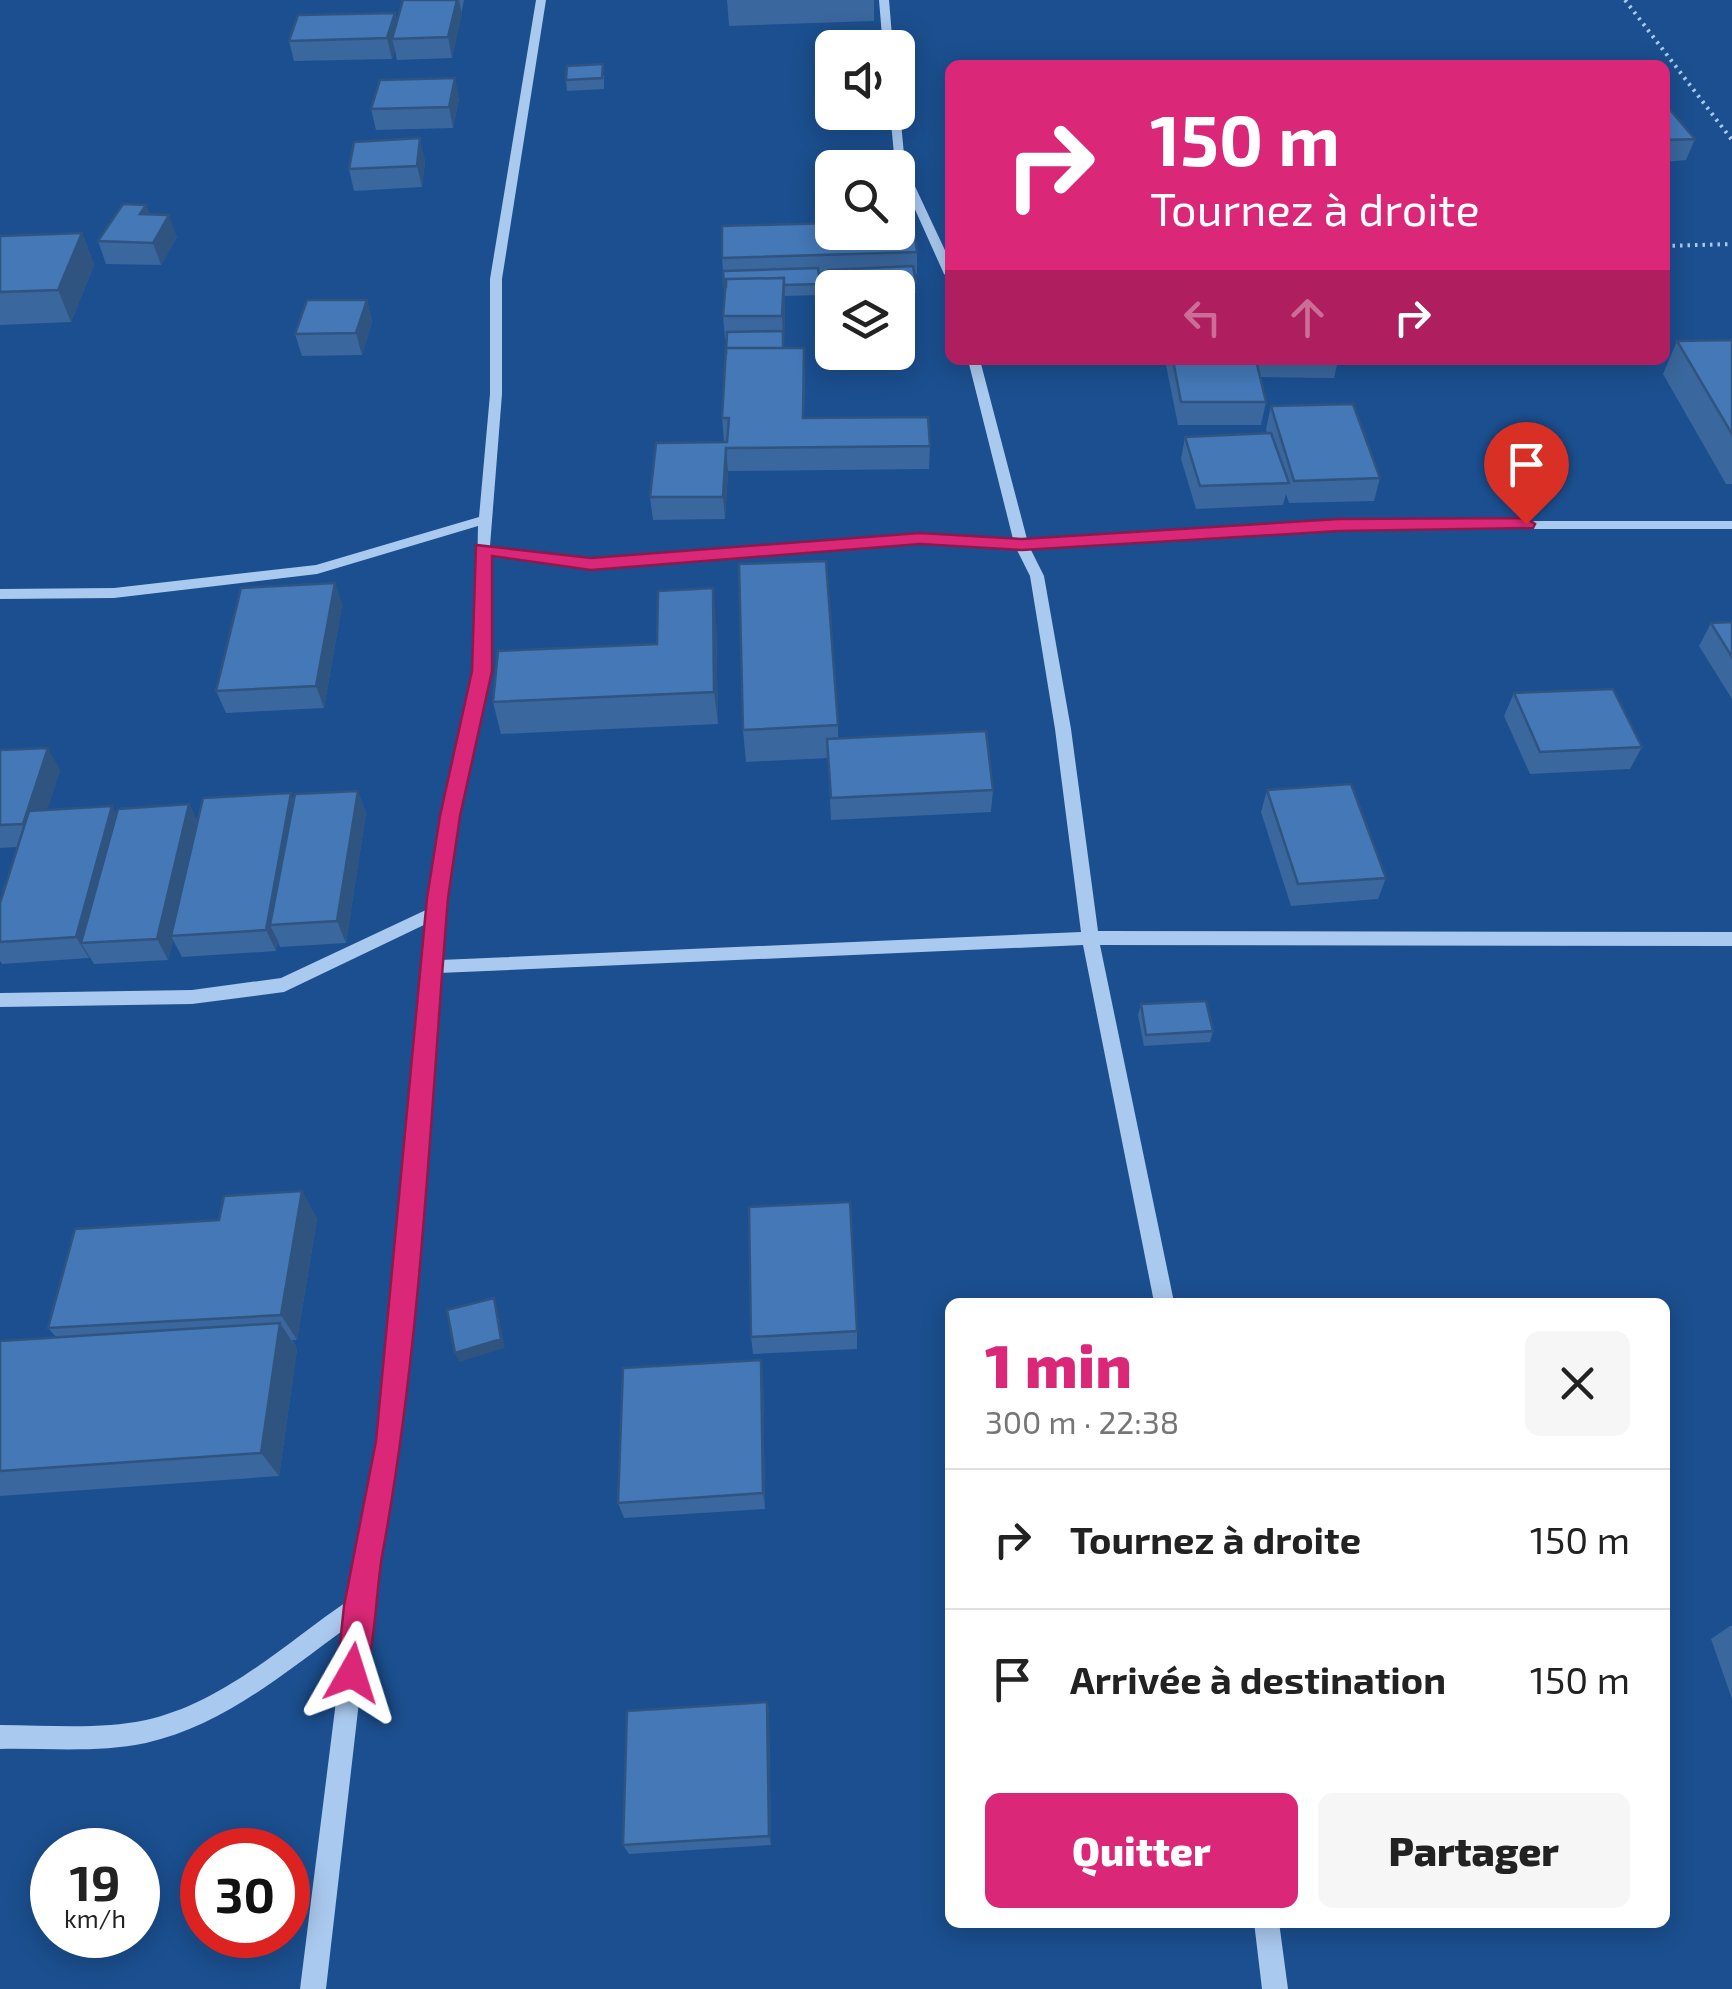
<!DOCTYPE html>
<html lang="fr">
<head>
<meta charset="utf-8">
<style>
	:root { --surface:#fff; --page:#f6f6f6; --text:#222; --muted:#767676; --line:#e0e0e0; --accent:#db2777 }
	body { margin:0; font-family:"Exo 2",sans-serif; background:var(--page); color:var(--text); height:100vh; display:flex; flex-direction:column; font-size:38px; white-space:nowrap }
	* { box-sizing:border-box; margin:0 }
	p { font-size:32px; color:var(--muted) }
	.icon { flex:none; width:55px; height:55px; fill:none; stroke:currentColor; stroke-width:2; stroke-linecap:round; stroke-linejoin:round }
	.map { position:relative; flex:1; overflow:hidden }
	.panel { position:absolute; left:945px; top:1298px; width:725px; height:630px; display:flex; flex-direction:column; background:var(--surface); border-radius:15px; box-shadow:0 5px 25px #0003 }
	.panel>* { flex:none }
	.banner { position:absolute; left:945px; top:60px; width:725px; height:305px; border-radius:15px; box-shadow:0 5px 25px #0003; background:#db2777; color:#fff; overflow:hidden }
	.controls { position:absolute; left:815px; top:30px; display:grid; gap:20px }
	.controls a { display:grid; place-items:center; width:100px; height:100px; border-radius:15px; background:var(--surface); box-shadow:0 5px 25px #0003; font-size:50px }
	.speed { position:absolute; left:30px; top:1828px; display:flex; gap:20px; font-size:50px; font-weight:700; text-align:center }
	.speed>* { display:grid; place-content:center; width:130px; height:130px; border-radius:50%; background:var(--surface); box-shadow:0 5px 25px #0003; line-height:1 }
	.speed small { font-size:25px; font-weight:400 }
	.speed .limit { border:15px solid #d22; background:#fff; color:#111 }
	.pin { position:absolute; display:grid; place-items:center; width:85px; height:85px; color:#fff; margin:-102px -42px; border-radius:50% 50% 50% 0; rotate:-45deg; box-shadow:0 0 10px #0007 }
	.pin .icon { rotate:45deg }
	.me { position:absolute; width:110px; margin:-55px; rotate:6deg; stroke-linejoin:round; filter:drop-shadow(0 0 8px #0008) }
	.turn { display:flex; align-items:center; gap:35px; height:210px; padding:0 40px; font-size:45px }
	.turn .icon { width:130px; height:130px; stroke-width:2.5 }
	.turn b { display:block; font-size:70px; line-height:85px }
	.lanes { display:flex; align-items:center; height:95px; padding:0 40px; background:#0003; justify-content:center; gap:50px; direction:ltr }
	.lanes .off { opacity:.35 }
	.round { display:grid; place-items:center; flex:none; width:105px; height:105px; border-radius:15px; background:var(--page) }
	.headline { display:flex; align-items:center; justify-content:space-between; height:170px; padding:0 40px }
	h1 { font-size:60px; font-weight:800; line-height:75px; color:var(--accent) }
	.action { display:flex; gap:20px; margin-top:auto; padding:20px 40px }
	.action a { flex:1; height:115px; border-radius:15px; background:var(--accent); color:#fff; font-size:40px; font-weight:800; line-height:115px; text-align:center }
	.action a+a { background:var(--page); color:var(--text) }
	ul { padding:0; list-style:none }
	li { display:flex; align-items:center; gap:30px; height:140px; padding:0 40px; border-top:2px solid var(--line) }
	li div { flex:1 }
	li b { display:block; font-size:38px }
	li em { font-style:normal }
	.map>svg:first-child { display:block }
	.lines { fill:none; stroke-linecap:round; stroke-linejoin:round }
	.path { stroke:#a9c9ee; stroke-width:4; stroke-dasharray:2.5 5; stroke-linecap:butt }
	.minor { fill:#a9c9ee; fill-rule:evenodd }
	.wall { fill:#3a679d }
	.shaded-wall { fill:#305480 }
	.building { fill:#4478b7; stroke:#305480; stroke-width:2.5 }
	.route { fill:#db2777; stroke:#8e194d; stroke-width:2.5 }
</style>
</head>
<body>
<div class="map">
<svg width="1732" height="1989" viewBox="0 0 1732 1989">
	<rect width="100%" height="100%" fill="#1b4f8f"/>
	<g class="lines">
		<path class="path" d="M1625,0L1732,140
			M1665,246L1732,244"/>
		<path class="minor" d="M536,0H546L502,279V394L490,546L591,560L920,534L1013,539L968,360H980L1027,539L1339,521H1732V529H1339L1030,548L1044,576L1071,729L1098,931L1732,932V946L1100,945L1174,1302H1154L1083,945L439,973L400,1441L370,1606L326,1989H300L345,1629C283,1674 222,1726 146,1743C99,1753 48,1748 0,1749V1725C48,1725 99,1730 146,1720C223,1703 286,1643 349,1600L378,1441L426,924L284,992L192,1004L0,1007V993L192,990L281,978L428,909L442,816L475,671L478,526L317,574L114,598L0,599V589L114,588L316,565L479,517L490,394V279ZM920,542L1016,548L1030,576L1055,729L1081,932L440,960L445,897L458,816L489,671L490,554L591,568Z
			M879,0H889L893,48H883Z
			M898,110L900,112L905,165L950,261V278L944,274L895,165L890,112H898Z
			M1254,1922H1279L1288,1989H1262Z"/>
	</g>
	<path class="wall" d="M403,0H464L452,58L397,60L395,50L392,59L294,61L289,41L395,13L397,22Z
		M727,0H874V21L729,26Z
		M604,75V89L567,91L566,80Z
		M459,99L453,128L376,130L371,109Z
		M1665,104L1695,139L1686,160L1665,162Z
		M425,160L422,187L354,191L349,169Z
		M146,205L150,215L177,237L161,265L106,264L98,241Z
		M82,233L94,265L71,322L0,325V236Z
		M917,252V274H914L916,293L898,294V288H832V297H830L828,277H819L820,295L785,296L784,348L805,370L804,418L930,446L929,469L728,471L725,519L653,520L650,497L727,442L724,441L722,418L727,339H725L723,316L725,299L722,258Z
		M367,300L372,322L362,355L302,356L295,334Z
		M1732,340V484H1726L1663,374L1677,341Z
		M1165,360H1338L1334,378L1260,377L1266,402L1261,425H1178Z
		M1271,406L1380,478L1374,501L1289,503L1286,494L1283,505L1196,509L1181,459L1185,437L1267,433L1266,429Z
		M335,583L342,605L324,708L226,713L216,691Z
		M716,621L718,724L501,734L493,702Z
		M1732,622V699L1699,646L1711,623Z
		M1514,693L1642,747L1630,769L1530,774L1504,716Z
		M838,725V738L993,790L991,812L831,820L828,758L746,762L743,730Z
		M0,750L60,770L47,810L116,815L189,804L197,821L294,800L358,791L366,813L346,943L280,947L278,941L276,951L182,957L173,940L168,960L94,964L89,956V958L2,964L0,961V903L18,847L0,848Z
		M1267,790L1386,878L1378,899L1291,906L1261,812Z
		M1141,1004L1213,1031L1210,1042L1144,1046L1138,1015Z
		M302,1191L317,1219L297,1340H292L297,1349L279,1476L0,1496V1341L56,1337L48,1328L219,1220Z
		M857,1331V1349L753,1354L751,1337Z
		M763,1377L765,1509L624,1518L618,1503Z
		M1730,1626H1732V1699L1711,1639Z
		M767,1702L769,1714L771,1845L629,1854L623,1845Z"/>
	<path class="shaded-wall" d="M457,0H459L462,15L452,58L448,37Z
		M395,13L399,34L392,39L395,50L392,59L387,38Z
		M455,78L459,99L453,128L449,107Z
		M420,138L425,160L422,187L417,166Z
		M146,205L154,226L140,214Z
		M169,215L177,237L161,265L153,243Z
		M82,233L94,265L71,322L58,290Z
		M784,278L785,300L784,366L782,316Z
		M367,300L372,322L362,355L356,333Z
		M726,448L728,471L725,519L723,497Z
		M335,583L342,605L324,708L316,686Z
		M713,588L716,621L718,724L714,692Z
		M48,748L60,770L36,845L23,824Z
		M358,791L366,813L346,943L337,921Z
		M291,793L300,815L270,925L278,941L276,951L266,930Z
		M189,804L200,826L171,936L173,940L168,960L157,939Z
		M112,806L123,828L81,943L89,956V958L76,937Z
		M302,1191L317,1219L297,1340L281,1315Z
		M494,1298L497,1307L505,1348L459,1362L455,1353Z
		M280,1323L297,1349L279,1476L261,1453Z
		M761,1360L763,1377L765,1509L763,1493Z
		M767,1702L769,1714L771,1845L769,1836Z"/>
	<path class="building" d="M403,0H457L448,37L392,39Z
		M395,13L387,38L289,41L298,15Z
		M603,64L602,78L566,80L567,66Z
		M455,78L449,107L371,109L380,80Z
		M1665,104L1695,139L1665,140Z
		M420,138L417,166L349,169L354,142Z
		M123,204L146,205L140,214L169,215L153,243L98,241Z
		M913,220L917,252L722,258V226L832,223V232H898V221Z
		M82,233L58,290L0,292V236Z
		M913,266L916,282L830,286L828,270Z
		M818,268L820,284L784,285V278L726,279V287H724L723,271Z
		M784,278L782,316H723L726,279Z
		M307,300H367L356,333L295,334Z
		M783,331V348H726V355L727,332Z
		M1732,340V434L1677,341Z
		M726,348H804L803,418L928,417L930,446L726,448L723,497H650L656,443L727,442L729,418H722Z
		M1173,360H1256L1266,402H1181Z
		M1353,404L1380,478L1294,481L1271,406Z
		M1271,433L1289,483L1200,486L1185,437Z
		M826,561L838,725L743,730L739,564Z
		M335,583L316,686L216,691L241,588Z
		M713,588L714,692L493,702L498,651L657,644L658,591Z
		M1732,622V657L1711,623Z
		M1613,689L1642,747L1540,752L1514,693Z
		M986,731L993,790L831,798L827,739Z
		M48,748L23,824L0,825V750Z
		M1351,784L1386,878L1298,884L1267,790Z
		M358,791L337,921L270,925L295,794Z
		M291,793L266,930L171,936L203,798Z
		M189,804L157,939L81,943L118,809Z
		M112,806L76,937L0,942V903L29,811Z
		M1206,1001L1213,1031L1146,1035L1141,1004Z
		M302,1191L281,1315L48,1328L75,1229L219,1220L224,1196Z
		M850,1202L857,1331L751,1337L749,1207Z
		M494,1298L501,1339L455,1353L447,1310Z
		M280,1323L261,1453L0,1471V1341Z
		M761,1360L763,1493L618,1503L623,1368Z
		M767,1702L769,1836L623,1845L627,1711Z"/>
	<path class="route" d="M1526,518L1535,524L1533,528L1339,531L1022,550L920,544L591,570L492,556V671L460,816L448,898C430,1117 422,1340 382,1556C376,1592 375,1653 362,1684L352,1688L341,1684L337,1673L344,1606L376,1441L427,898L440,816L472,671L476,545L591,558L920,533L1022,539L1339,519Z"/>
</svg>
<div class="controls">
<a><svg class="icon" aria-label="sound" viewBox="0 0 24 24"><path d="M4 9h4l5-4v14l-5-4H4zM17 9q2 3 0 6"/></svg></a>
<a><svg class="icon" aria-label="search" viewBox="0 0 24 24"><circle cx="10" cy="10" r="6"/><path d="M15 15l6 6"/></svg></a>
<a><svg class="icon" aria-label="layers" viewBox="0 0 24 24"><path d="M12 4l9 5-9 5-9-5zM3 14l9 5 9-5"/></svg></a>
</div>
<div class="speed"><div>19<small>km/h</small></div><div class="limit">30</div></div>
<div class="pin" style="left:1526px;top:524px;background:#d93025"><svg class="icon" aria-label="arrive" viewBox="0 0 24 24"><path d="M6 21V4h12l-3 4 3 4H6"/></svg></div>
<svg class="me" style="left:352px;top:1673px" viewBox="-20 -20 40 40"><path d="M0-17L14 15 0 8-14 15z" fill="#db2777" stroke="#fff" stroke-width="4"/></svg>
<div class="banner">
<div class="turn"><svg class="icon" aria-label="right" viewBox="0 0 24 24"><path d="M7 20v-9h11M14 6l5 5-5 5"/></svg><div><b>150 m</b>Tournez à droite</div></div>
<div class="lanes"><svg class="icon off" aria-label="left" viewBox="0 0 24 24"><path d="M17 20v-9H6M10 6l-5 5 5 5"/></svg><svg class="icon off" aria-label="ahead" viewBox="0 0 24 24"><path d="M12 20V5M6 11l6-6 6 6"/></svg><svg class="icon" aria-label="right" viewBox="0 0 24 24"><path d="M7 20v-9h11M14 6l5 5-5 5"/></svg></div>
</div>
<section class="panel">
<div class="headline"><div><h1>1 min</h1><p>300 m · 22:38</p></div><a class="round"><svg class="icon" aria-label="close" viewBox="0 0 24 24"><path d="M6 6l12 12M18 6L6 18"/></svg></a></div>
<ul>
<li><svg class="icon" aria-label="right" viewBox="0 0 24 24"><path d="M7 20v-9h11M14 6l5 5-5 5"/></svg><div><b>Tournez à droite</b></div><em>150 m</em></li>
<li><svg class="icon" aria-label="arrive" viewBox="0 0 24 24"><path d="M6 21V4h12l-3 4 3 4H6"/></svg><div><b>Arrivée à destination</b></div><em>150 m</em></li>
</ul>
<div class="action"><a>Quitter</a><a>Partager</a></div>
</section>
</div>
</body>
</html>
